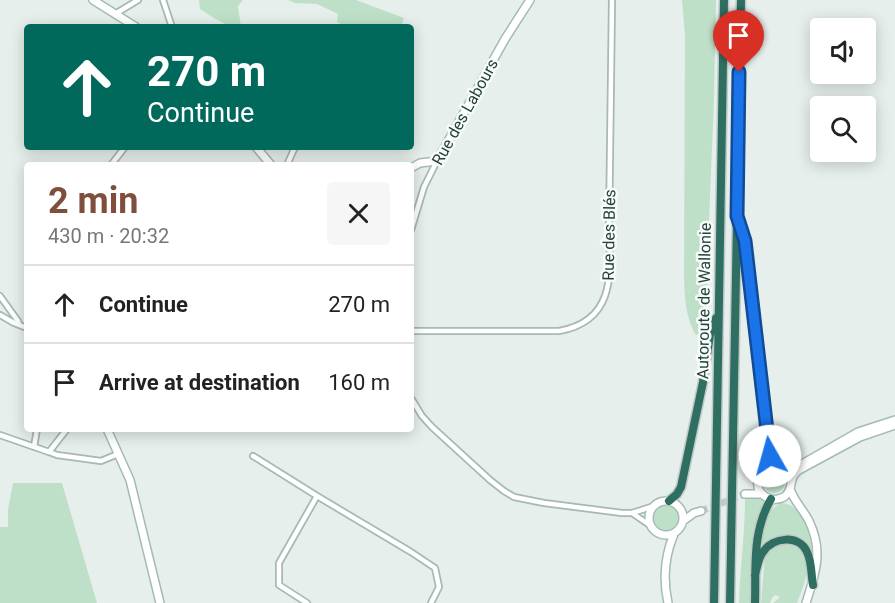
<!DOCTYPE html>
<html lang="en">
<head>
<meta charset="utf-8">
<style>
	:root { --surface:#fff; --page:#f6f6f6; --text:#222; --muted:#767676; --line:#e0e0e0; --accent:#804e3d }
	body { margin:0; font-family:Roboto,sans-serif; background:var(--page); color:var(--text); height:100vh; display:flex; flex-direction:column; font-size:22px; white-space:nowrap }
	* { box-sizing:border-box; margin:0 }
	p { font-size:20px; color:var(--muted) }
	.icon { flex:none; width:33px; height:33px; fill:none; stroke:currentColor; stroke-width:2; stroke-linecap:round; stroke-linejoin:round }
	.map { position:relative; flex:1; overflow:hidden }
	.details { position:absolute; left:24px; top:162px; width:390px; height:270px; display:flex; flex-direction:column; background:var(--surface); border-radius:6px; box-shadow:0 3px 15px #0003 }
	.details>* { flex:none }
	.hud { position:absolute; left:24px; top:24px; width:390px; height:126px; border-radius:6px; box-shadow:0 3px 15px #0003; background:#00695c; color:#fff; overflow:hidden }
	.fabs { position:absolute; left:810px; top:18px; display:grid; gap:12px }
	.fabs a { display:grid; place-items:center; width:66px; height:66px; border-radius:6px; background:var(--surface); box-shadow:0 3px 15px #0003; font-size:30px }
	.pin { position:absolute; display:grid; place-items:center; width:51px; height:51px; color:#fff; margin:-62px -26px; border-radius:50% 50% 50% 0; rotate:-45deg; box-shadow:0 0 6px #0007 }
	.pin .icon { rotate:45deg }
	.me { position:absolute; width:66px; margin:-33px; rotate:353deg; stroke-linejoin:round; filter:drop-shadow(0 0 4px #0008) }
	.turn { display:flex; align-items:center; gap:21px; height:126px; padding:0 24px; font-size:27px }
	.turn .icon { width:78px; height:78px; stroke-width:2.5 }
	.turn b { display:block; font-size:42px; line-height:51px }
	.round { display:grid; place-items:center; flex:none; width:63px; height:63px; border-radius:6px; background:var(--page) }
	.headline { display:flex; align-items:center; justify-content:space-between; height:102px; padding:0 24px }
	h1 { font-size:36px; font-weight:700; line-height:45px; color:var(--accent) }
	ul { padding:0; list-style:none }
	li { display:flex; align-items:center; gap:18px; height:78px; padding:0 24px; border-top:2px solid var(--line) }
	li div { flex:1 }
	li b { display:block; font-size:22px }
	li em { font-style:normal }
	.map>svg:first-child { display:block }
	.green { fill:#bfe0c8 }
	.lines { fill:none; stroke-linecap:round; stroke-linejoin:round }
	.secondary-tunnel { stroke:#bfccc8; stroke-width:7; stroke-dasharray:7 3.5; stroke-linecap:butt }
	.street-casing { stroke:#a8b8b2; stroke-width:8 }
	.secondary-casing { stroke:#a4bbb3; stroke-width:10 }
	.highway-casing { stroke:#c2cac8; stroke-width:11 }
	.street { stroke:#fff; stroke-width:4.5 }
	.secondary { stroke:#fff; stroke-width:7 }
	.highway { stroke:#2f6f62; stroke-width:8 }
	.route-casing { stroke:#114b97; stroke-width:15 }
	.route { stroke:#1a73e8; stroke-width:10 }
	.labels { text-anchor:middle; dominant-baseline:central; stroke-width:5; stroke-linejoin:round; paint-order:stroke }
	.street-label { font-size:16px; fill:#24423a; stroke:#f7fbf9 }
</style>
</head>
<body>
<div class="map">
<svg width="895" height="603" viewBox="0 0 895 603">
	<rect width="100%" height="100%" fill="#e6efeb"/>
	<path class="green" d="M199,0H243L238,6L241,27C225,27 213,17 200,9Z
		M288,0H356L404,18L401,27H346L337,22L338,14L317,4L295,3Z
		M682,0H716L714,99L710,197L706,311L704,337L695,334C685,313 685,300 684,277L685,36Z
		M763 482a11 11 0 1 1 22 0a11 11 0 1 1-22 0Z
		M13,483H62L97,603H0V527H8V509Z
		M758,498L764,501L758,523L752,603H739C740,568 745,534 745,499Z
		M782,503C804,505 810,535 813,553L811,554L801,541L761,548C763,532 764,509 782,503Z
		M654 518a12 12 0 1 1 24 0a12 12 0 1 1-24 0Z
		M790,543C818,553 805,583 797,603H773L780,597L775,595L772,598L770,603H761L765,554L777,545Z"/>
	<g class="lines">
		<path class="secondary-tunnel" d="M701,511L745,494"/>
		<defs>
			<path id="street" d="M163,0L172,27
				M115,14L138,0
				M111,165L125,147
				M287,165L295,147
				M411,230L424,187L437,161
				M0,296L18,321L19,324
				M0,315L14,323L27,328
				M411,331H559C615,321 611,275 609,230L612,0
				M411,398L422,416L432,427L490,480L504,491L514,497L544,503L622,513H632L654,506
				M0,435L49,452L67,429
				M34,447L37,429
				M49,452L57,455L101,461L118,454
				M253,456L317,496
				M632,513L651,526
				M307,603L279,585V563L317,496L411,552L435,568L439,587L431,603"/>
			<path id="secondary" d="M93,0L136,27
				M256,147L271,165
				M411,168L420,163L437,161L505,39L530,0
				M107,429L130,480L160,603
				M802,464L858,432L895,420
				M791,479C779,447 741,482 766,497C771,500 778,500 784,497C795,489 787,478 799,470L860,437L895,425
				M790,489C795,503 803,509 809,521C824,552 815,574 806,603
				M745,494H762
				M649 518a17 17 0 1 1 34 0a17 17 0 1 1-34 0Z
				M683,521L694,513L701,511
				M668,603C663,580 665,555 674,534"/>
			<path id="highway" d="M740,224L745,241L770,456L776,466
				M669,501L677,494L681,487L703,382L710,335L716,318
				M755,575C757,568 758,558 763,552C773,537 799,534 807,552C812,562 811,574 813,585
				M714,603L724,0
				M730,603L741,0
				M755,603C756,566 752,532 771,499"/>
		</defs>
		<use href="#street" class="street-casing"/>
		<use href="#secondary" class="secondary-casing"/>
		<use href="#highway" class="highway-casing"/>
		<use href="#street" class="street"/>
		<use href="#secondary" class="secondary"/>
		<use href="#highway" class="highway"/>
	</g>
	<g class="lines">
		<defs>
			<path id="route" d="M739,72L737,216L745,241L770,456"/>
		</defs>
		<use href="#route" class="route-casing"/>
		<use href="#route" class="route"/>
	</g>
	<g class="labels">
		<g class="street-label">
			<text transform="translate(465 112) rotate(-61)">Rue des Labours</text>
			<text transform="translate(609 235) rotate(-89)">Rue des Blés</text>
			<text transform="translate(704 301) rotate(-89)">Autoroute de Wallonie</text>
		</g>
	</g>
</svg>
<div class="fabs">
<a><svg class="icon" aria-label="sound" viewBox="0 0 24 24"><path d="M4 9h4l5-4v14l-5-4H4zM17 9q2 3 0 6"/></svg></a>
<a><svg class="icon" aria-label="search" viewBox="0 0 24 24"><circle cx="10" cy="10" r="6"/><path d="M15 15l6 6"/></svg></a>
</div>
<div class="pin" style="left:739px;top:72px;background:#d93025"><svg class="icon" aria-label="arrive" viewBox="0 0 24 24"><path d="M6 21V4h12l-3 4 3 4H6"/></svg></div>
<svg class="me" style="left:770px;top:456px" viewBox="-20 -20 40 40"><circle r="19" fill="#fff"/><path d="M0-13L10 11 0 6-10 11z" fill="#1a73e8"/></svg>
<div class="hud">
<div class="turn"><svg class="icon" aria-label="ahead" viewBox="0 0 24 24"><path d="M12 20V5M6 11l6-6 6 6"/></svg><div><b>270 m</b>Continue</div></div>
</div>
<section class="details">
<div class="headline"><div><h1>2 min</h1><p>430 m · 20:32</p></div><a class="round"><svg class="icon" aria-label="close" viewBox="0 0 24 24"><path d="M6 6l12 12M18 6L6 18"/></svg></a></div>
<ul>
<li><svg class="icon" aria-label="ahead" viewBox="0 0 24 24"><path d="M12 20V5M6 11l6-6 6 6"/></svg><div><b>Continue</b></div><em>270 m</em></li>
<li><svg class="icon" aria-label="arrive" viewBox="0 0 24 24"><path d="M6 21V4h12l-3 4 3 4H6"/></svg><div><b>Arrive at destination</b></div><em>160 m</em></li>
</ul>
</section>
</div>
</body>
</html>
